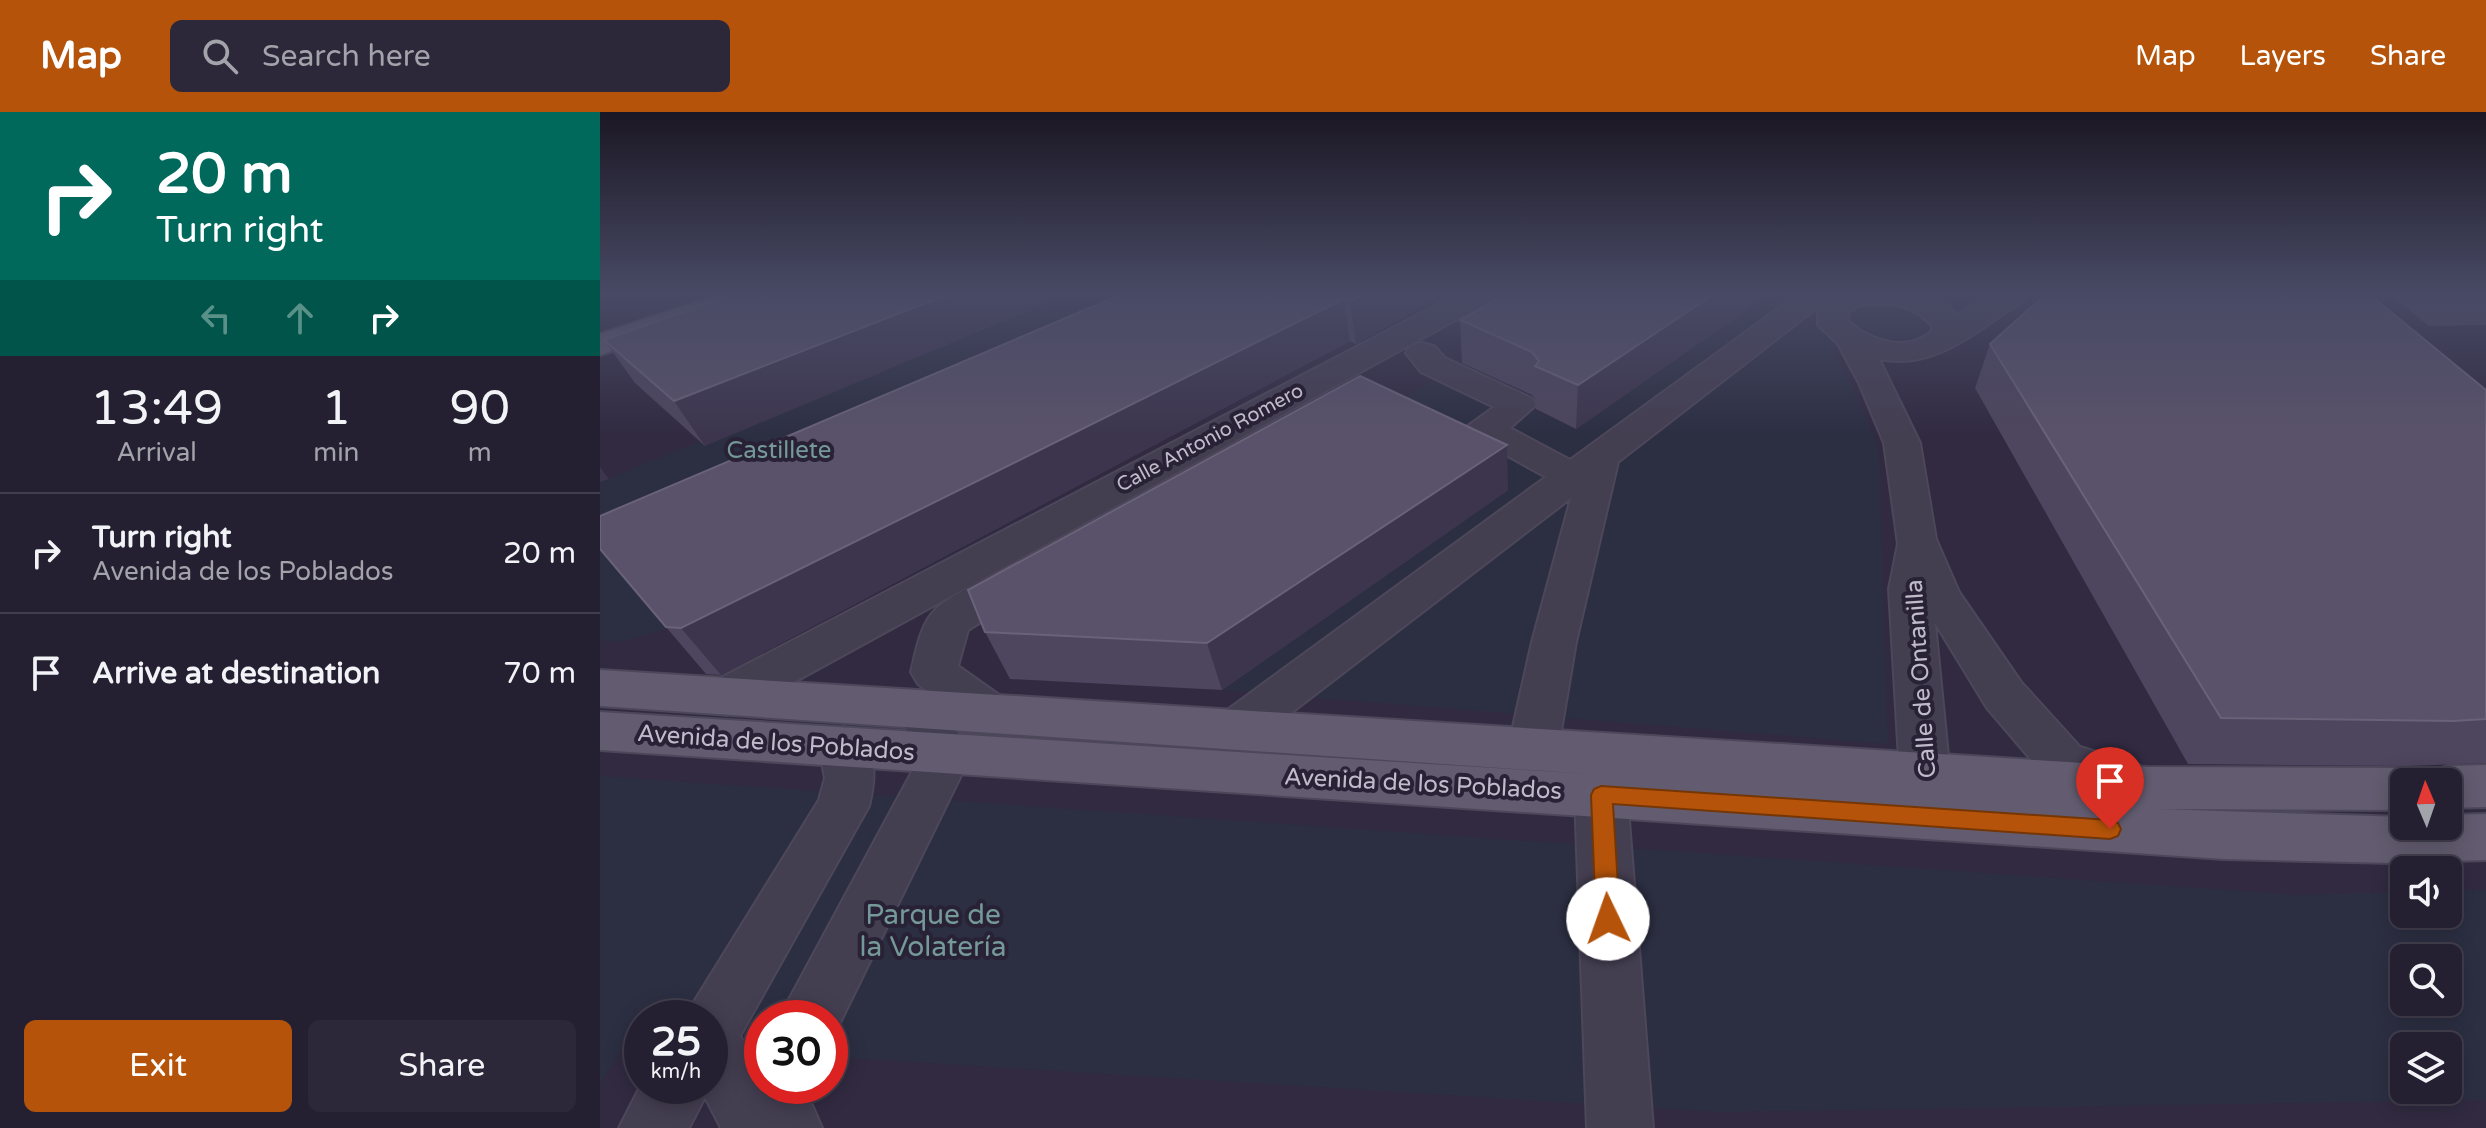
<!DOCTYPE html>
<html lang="en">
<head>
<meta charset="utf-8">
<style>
	:root { --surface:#252031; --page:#2d2839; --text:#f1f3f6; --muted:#a3a3ab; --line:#423e4d; --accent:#b45309 }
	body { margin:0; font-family:"Varela Round",sans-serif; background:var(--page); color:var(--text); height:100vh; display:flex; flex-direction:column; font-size:30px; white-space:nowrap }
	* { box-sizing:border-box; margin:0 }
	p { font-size:26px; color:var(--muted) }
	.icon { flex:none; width:44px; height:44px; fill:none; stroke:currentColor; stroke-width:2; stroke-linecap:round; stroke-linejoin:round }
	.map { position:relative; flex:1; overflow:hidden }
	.panel { display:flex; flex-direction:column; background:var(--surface); width:600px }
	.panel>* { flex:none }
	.top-card { background:#00695c; color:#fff; overflow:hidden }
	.needle { width:52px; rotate:358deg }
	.controls { position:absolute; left:1790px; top:656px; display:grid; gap:16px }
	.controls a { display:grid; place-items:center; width:72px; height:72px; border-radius:12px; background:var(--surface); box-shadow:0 4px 20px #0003,0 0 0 2px var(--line); font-size:40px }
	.speed { position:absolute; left:24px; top:888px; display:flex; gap:16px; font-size:40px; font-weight:700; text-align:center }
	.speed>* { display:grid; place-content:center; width:104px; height:104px; border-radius:50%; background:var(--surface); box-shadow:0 4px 20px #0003,0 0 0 2px var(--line); line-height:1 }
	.speed small { font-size:20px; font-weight:400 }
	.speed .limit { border:12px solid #d22; background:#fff; color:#111 }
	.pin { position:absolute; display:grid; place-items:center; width:68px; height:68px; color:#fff; margin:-82px -34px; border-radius:50% 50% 50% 0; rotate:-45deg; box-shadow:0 0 8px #0007 }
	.pin .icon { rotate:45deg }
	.me { position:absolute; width:88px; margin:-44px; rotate:357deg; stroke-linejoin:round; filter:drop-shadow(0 0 6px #0008) }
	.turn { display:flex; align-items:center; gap:28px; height:168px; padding:0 24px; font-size:36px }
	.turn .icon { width:104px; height:104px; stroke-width:2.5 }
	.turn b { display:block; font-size:56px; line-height:68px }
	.lanes { display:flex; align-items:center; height:76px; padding:0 24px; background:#0003; justify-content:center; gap:40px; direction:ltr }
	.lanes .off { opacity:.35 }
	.eta { display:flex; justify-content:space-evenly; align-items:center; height:136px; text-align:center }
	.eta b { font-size:48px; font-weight:600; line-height:56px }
	.button { display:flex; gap:16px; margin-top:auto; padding:16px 24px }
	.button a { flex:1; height:92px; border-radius:12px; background:var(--accent); color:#fff; font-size:32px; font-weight:600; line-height:92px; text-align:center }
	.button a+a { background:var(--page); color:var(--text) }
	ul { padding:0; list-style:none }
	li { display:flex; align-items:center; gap:24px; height:120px; padding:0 24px; border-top:2px solid var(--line) }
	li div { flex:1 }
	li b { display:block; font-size:30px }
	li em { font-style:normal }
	header { display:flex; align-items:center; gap:48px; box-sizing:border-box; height:112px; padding:0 40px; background:var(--accent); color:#fff }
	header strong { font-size:38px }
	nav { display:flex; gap:44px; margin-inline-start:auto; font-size:28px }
	.search { width:560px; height:72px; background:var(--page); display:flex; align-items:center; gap:20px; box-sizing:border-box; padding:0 28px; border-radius:12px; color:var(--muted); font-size:30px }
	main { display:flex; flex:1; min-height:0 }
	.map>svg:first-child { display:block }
	.green { fill:#2c2f42; fill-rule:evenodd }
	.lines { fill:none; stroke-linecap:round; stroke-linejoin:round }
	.minor-casing { stroke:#4d475a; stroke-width:4 }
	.major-casing { stroke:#4d475a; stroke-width:4 }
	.minor { fill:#443e51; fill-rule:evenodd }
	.major { fill:#635c70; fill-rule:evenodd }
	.wall { fill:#4e455e }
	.shaded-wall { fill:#3d354e }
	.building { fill:#5a526a; stroke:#6a6279; stroke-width:2 }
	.route { fill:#b45309; stroke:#753606; stroke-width:2 }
	.labels { text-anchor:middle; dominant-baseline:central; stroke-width:8; stroke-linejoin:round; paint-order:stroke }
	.far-street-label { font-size:20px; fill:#c0bbcb; stroke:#292236 }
	.park-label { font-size:24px; fill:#749998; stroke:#292236 }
	.street-label { font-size:24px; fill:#c0bbcb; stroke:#292236 }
	.near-park-label { font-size:28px; fill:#749998; stroke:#292236 }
</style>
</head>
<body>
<header>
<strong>Map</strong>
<div class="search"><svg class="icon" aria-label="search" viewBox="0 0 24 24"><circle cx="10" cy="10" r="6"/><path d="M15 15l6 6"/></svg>Search here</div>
<nav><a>Map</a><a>Layers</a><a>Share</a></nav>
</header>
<main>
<section class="panel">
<div class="top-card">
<div class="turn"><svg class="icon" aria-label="right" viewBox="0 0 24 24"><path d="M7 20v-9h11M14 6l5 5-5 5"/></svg><div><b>20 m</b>Turn right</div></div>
<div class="lanes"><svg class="icon off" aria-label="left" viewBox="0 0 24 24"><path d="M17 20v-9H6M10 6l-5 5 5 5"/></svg><svg class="icon off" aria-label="ahead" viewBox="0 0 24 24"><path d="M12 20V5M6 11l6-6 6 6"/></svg><svg class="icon" aria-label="right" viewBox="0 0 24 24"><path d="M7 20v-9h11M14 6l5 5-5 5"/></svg></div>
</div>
<div class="eta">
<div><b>13:49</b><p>Arrival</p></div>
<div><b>1</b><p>min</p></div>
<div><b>90</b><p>m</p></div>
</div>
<ul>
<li><svg class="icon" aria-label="right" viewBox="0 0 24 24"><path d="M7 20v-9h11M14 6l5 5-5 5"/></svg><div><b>Turn right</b><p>Avenida de los Poblados</p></div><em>20 m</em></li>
<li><svg class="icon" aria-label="arrive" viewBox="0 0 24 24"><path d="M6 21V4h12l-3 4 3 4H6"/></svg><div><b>Arrive at destination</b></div><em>70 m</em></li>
</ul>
<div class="button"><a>Exit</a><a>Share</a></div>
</section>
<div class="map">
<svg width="1886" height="1016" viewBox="0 0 1886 1016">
	<rect width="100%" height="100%" fill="#312a41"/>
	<path class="green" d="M463,182H625L68,516L21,530L0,528V370Z
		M1158,190L1205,206L1231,229L1279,335L1288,632L622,578L908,378L772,305L851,257L976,317Z
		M1281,191L1305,196L1321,206L1323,218C1305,234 1256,230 1251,203L1261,194Z
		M0,664L1697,783L1804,780V802H1848V779L1886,778V988L1123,1000L230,945V906H162V942L110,940V906H42V938L22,937L0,973ZM1804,846H1848V890H1804ZM1804,934H1848V978H1804Z"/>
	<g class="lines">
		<defs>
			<path id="minor" d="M858,182H896L892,188L143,598L126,603L109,598L102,585L109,572Z
				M1198,182H1226V188L1235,182C1274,182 1330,170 1357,203L1392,182H1428L1424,188C1378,217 1336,259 1279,247L1320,331L1336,427L1359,480L1421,570L1480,635L1539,653L1546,668L1539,683L1521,689L1445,664L1387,596L1335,511L1350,664L1360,698L1352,713L1334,720L1316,713L1308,698L1300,664L1289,477L1298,432L1284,331L1259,271L1238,232L1218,213V195L1018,350L976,530L958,637L951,651L933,657L915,651L908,637L932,530L971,386L653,630L636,636L619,630L612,617L619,604L946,365L888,333C864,351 832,348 814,322L819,314L832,311L858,321L894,295L821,260L806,241L810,234L822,231L834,234L845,246L931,286L936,293L910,316L970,348ZM1287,192C1305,194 1319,199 1332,214V219C1308,241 1271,229 1249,210L1248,201L1259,193Z
				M424,450L439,454L445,464L439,474L368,518L358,554L406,588L413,601L406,614C375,624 362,606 338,588L371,643L232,927L230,906H179L321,643L294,596L301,583L318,578L330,581L318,572L311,560C316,540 320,512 336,497C350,483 405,455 424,450Z
				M244,615L261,621C276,648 276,665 269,694L140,924L156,950L162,948V974H208L202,988L212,993L222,1016H121L105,985L89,1016H19L42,971V974H110V906H84L219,688L225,666L219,635L227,621Z
				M1001,662L1019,668L1027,683L1053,1016H987L975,683L983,668Z"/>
			<path id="major" d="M121,182H165L161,188L0,243V222Z
				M0,558L1547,655L1804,656L1822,662L1826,669L1830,660L1848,654L1886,653V695L1848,696V670H1804V698L1559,697L1804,705V714H1848V703L1886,702V748L1793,751L1624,747L0,638V600L989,662L0,594Z"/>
		</defs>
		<use href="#minor" class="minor-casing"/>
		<use href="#major" class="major-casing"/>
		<use href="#minor" class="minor"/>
		<use href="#major" class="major"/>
	</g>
	<path class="wall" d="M135,182L105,334L35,271L4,228Z
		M522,182H844L756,232L750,229L121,563L106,562L66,515Z
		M1789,182H1886V213L1829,214Z
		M1158,190L976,317L936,297L935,288L932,283L862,251L860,208Z
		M1390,232L1886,278V651L1808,654L1588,652L1375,276Z
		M908,378L622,578L410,567L385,520Z"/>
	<path class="shaded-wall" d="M349,182H468L105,334L74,289Z
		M764,182H844L756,232L750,189Z
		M1114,182H1159L1158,190L976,317L978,273Z
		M744,187L750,229L121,563L81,516Z
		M907,333L908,378L622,578L607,531Z
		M0,355L9,367L0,370Z"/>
	<path class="building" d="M135,182H349L74,289L4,228Z
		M522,182H764L750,189L744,187L81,516L66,515L0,437V404Z
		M907,182H1114L978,273L935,254L939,249L932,240L860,208Z
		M1446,182H1769L1886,278V607L1853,609L1621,606L1390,232Z
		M760,264L907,333L607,531L385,520L368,478Z"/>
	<linearGradient id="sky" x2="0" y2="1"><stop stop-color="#1b1724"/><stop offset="0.56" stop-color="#484a65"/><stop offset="1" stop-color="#484a65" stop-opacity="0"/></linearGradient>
	<rect width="1886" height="324" fill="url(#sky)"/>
	<path class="route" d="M1001,674L1510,708L1518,711L1521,717L1518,724L1510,727L1013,692L1020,807L1016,814L1008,818L1000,814L996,807L991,683L994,677Z"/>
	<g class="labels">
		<g class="far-street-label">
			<text transform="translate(610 326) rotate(-28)">Calle Antonio Romero</text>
		</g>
		<g class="park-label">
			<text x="179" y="338">Castillete</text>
		</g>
		<g class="street-label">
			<text transform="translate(1321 567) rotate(-94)">Calle de Ontanilla</text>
			<text transform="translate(176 631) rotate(4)">Avenida de los Poblados</text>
			<text transform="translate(823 672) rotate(3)">Avenida de los Poblados</text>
		</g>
		<g class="near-park-label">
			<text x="333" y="803">Parque de<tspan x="333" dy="32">la Volatería</tspan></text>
		</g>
	</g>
</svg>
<div class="controls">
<a><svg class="needle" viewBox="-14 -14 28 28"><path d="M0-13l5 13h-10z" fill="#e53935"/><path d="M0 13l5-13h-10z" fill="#a3a3ab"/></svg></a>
<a><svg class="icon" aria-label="sound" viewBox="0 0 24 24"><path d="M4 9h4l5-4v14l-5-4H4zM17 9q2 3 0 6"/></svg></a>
<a><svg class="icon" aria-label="search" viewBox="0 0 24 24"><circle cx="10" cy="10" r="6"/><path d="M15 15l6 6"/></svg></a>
<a><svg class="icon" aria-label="layers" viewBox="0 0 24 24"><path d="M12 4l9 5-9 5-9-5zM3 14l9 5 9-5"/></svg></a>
</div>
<div class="speed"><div>25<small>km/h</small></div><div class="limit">30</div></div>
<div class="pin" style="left:1510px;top:717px;background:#d93025"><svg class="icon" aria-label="arrive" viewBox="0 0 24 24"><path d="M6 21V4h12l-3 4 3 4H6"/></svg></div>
<svg class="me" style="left:1008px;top:807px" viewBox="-20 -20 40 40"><circle r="19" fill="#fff"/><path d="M0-13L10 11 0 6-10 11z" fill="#b45309"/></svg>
</div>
</main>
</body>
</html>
